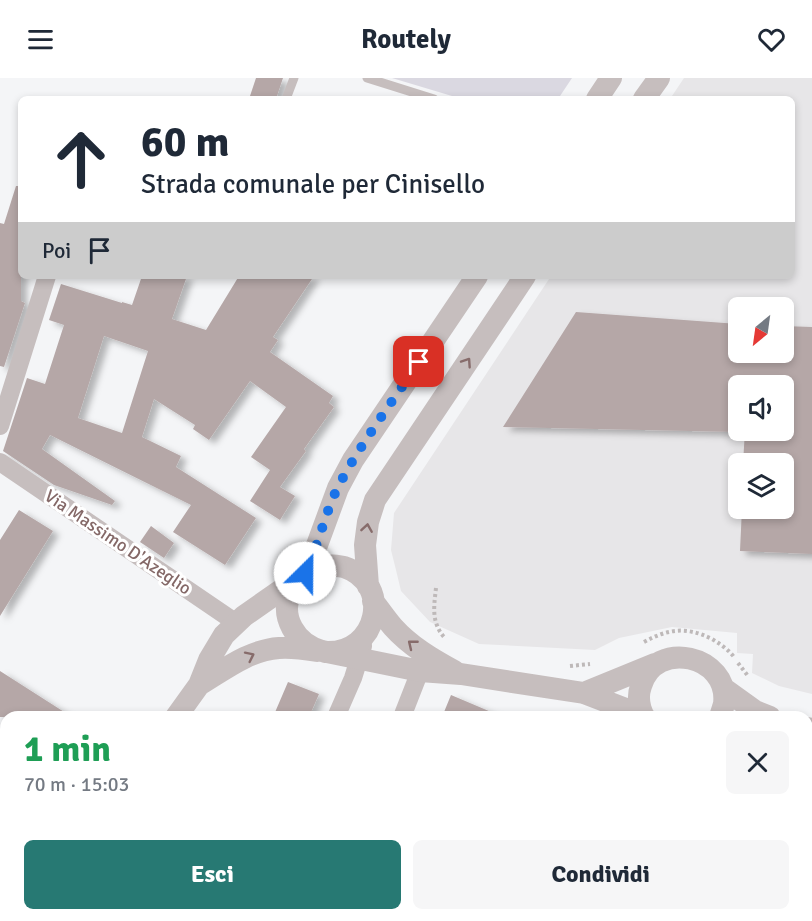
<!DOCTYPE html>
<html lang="it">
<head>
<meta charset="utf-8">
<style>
	:root { --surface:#fff; --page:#f6f6f7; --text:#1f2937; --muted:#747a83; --accent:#277973 }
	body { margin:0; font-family:Signika,sans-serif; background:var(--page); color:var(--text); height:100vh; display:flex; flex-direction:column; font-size:22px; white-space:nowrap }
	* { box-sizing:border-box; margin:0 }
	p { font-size:20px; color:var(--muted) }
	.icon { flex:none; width:33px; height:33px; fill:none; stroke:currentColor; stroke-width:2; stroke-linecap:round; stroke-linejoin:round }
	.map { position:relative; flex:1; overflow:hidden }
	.details { position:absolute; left:0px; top:633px; width:813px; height:210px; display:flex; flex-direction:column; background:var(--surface); border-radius:18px 18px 0 0; box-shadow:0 3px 9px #0003 }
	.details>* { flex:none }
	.banner { position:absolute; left:18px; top:18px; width:777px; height:183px; border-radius:9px; box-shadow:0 3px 9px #0003; background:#fff; color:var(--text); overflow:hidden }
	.needle { width:39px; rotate:209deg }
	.buttons { position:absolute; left:728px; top:219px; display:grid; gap:12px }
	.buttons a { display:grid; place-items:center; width:66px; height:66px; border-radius:9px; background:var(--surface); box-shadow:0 3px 9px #0003; font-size:30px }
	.pin { position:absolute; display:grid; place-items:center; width:51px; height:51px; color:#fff; margin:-26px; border-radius:12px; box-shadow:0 3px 9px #0006 }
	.me { position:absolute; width:66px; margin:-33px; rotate:23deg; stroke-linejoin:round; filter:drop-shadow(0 0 4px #0008) }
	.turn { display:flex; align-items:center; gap:21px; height:126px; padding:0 24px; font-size:27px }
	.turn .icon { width:78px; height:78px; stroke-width:2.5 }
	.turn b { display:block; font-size:42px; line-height:51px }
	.then { display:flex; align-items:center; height:57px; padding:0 24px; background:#0003; gap:12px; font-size:22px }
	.round { display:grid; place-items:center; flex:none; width:63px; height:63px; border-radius:9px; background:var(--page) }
	.overview { display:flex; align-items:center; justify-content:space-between; height:102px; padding:0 24px }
	h1 { font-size:36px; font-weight:700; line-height:45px; color:#1e9e55 }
	.primary-button { display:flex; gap:12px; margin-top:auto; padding:12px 24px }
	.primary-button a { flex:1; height:69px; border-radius:9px; background:var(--accent); color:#fff; font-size:24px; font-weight:700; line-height:69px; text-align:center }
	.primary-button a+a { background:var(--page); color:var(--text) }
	header { display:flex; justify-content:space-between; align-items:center; height:78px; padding:0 24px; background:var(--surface); font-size:27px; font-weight:700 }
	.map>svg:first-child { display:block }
	.built { fill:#e7e6e8; fill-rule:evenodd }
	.green { fill:#dad8e1 }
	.building { fill:#b5a7a7; fill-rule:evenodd; filter:url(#shadow) }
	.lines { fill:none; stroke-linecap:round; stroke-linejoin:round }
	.path { stroke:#beb9b9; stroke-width:4; stroke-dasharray:3 3; stroke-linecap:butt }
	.service { stroke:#c6bebe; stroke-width:9 }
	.minor { stroke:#c6bebe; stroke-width:18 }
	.tertiary { stroke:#c6bebe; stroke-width:22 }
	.oneway { stroke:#876c6b }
	.route { stroke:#1a73e8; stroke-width:10; stroke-dasharray:0 18 }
	.labels { text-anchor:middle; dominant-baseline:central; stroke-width:6; stroke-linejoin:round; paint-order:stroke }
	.street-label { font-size:18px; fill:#846867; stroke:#fff }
</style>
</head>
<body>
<header><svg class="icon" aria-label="menu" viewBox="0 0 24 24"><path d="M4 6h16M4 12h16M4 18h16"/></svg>Routely<svg class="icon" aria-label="heart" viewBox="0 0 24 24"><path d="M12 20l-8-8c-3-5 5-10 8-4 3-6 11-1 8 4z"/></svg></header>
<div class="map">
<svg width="812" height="843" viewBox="0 0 812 843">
	<defs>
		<filter id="shadow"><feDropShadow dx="6" dy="4" stdDeviation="3" flood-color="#0004"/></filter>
	</defs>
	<rect width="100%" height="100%" fill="#f4f5f7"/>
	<path class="built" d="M684,0H812V616L779,608L752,595L753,576L737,575V555L672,549L619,560L595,572L479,566L430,544L401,513L396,492L391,472L394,435L551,198H792V21H670ZM738,230H783V274H738ZM738,308H783V352H738ZM738,386H783V430H738Z"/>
	<path class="green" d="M392,0H572L558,21H462Z
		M661,837H709L710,843H658Z"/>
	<path class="building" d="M256,0H283L276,21H249Z
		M16,108H21V223L25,225L4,289L0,288V145L4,146Z
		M142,198H187L172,241L206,252L239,198H314L273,259L278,262L270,274L333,318L329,325L334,329L304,371L306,373L280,409L295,418L280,442L250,423L270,392L251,379L286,329L250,303L209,362L193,351L195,347L154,321L142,359L181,378L176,389L256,440L225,487L173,454L191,427L50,357L42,371L115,423L112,427L54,407L3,373L27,300L45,306L64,247L49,242L61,206L122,225V224L132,227ZM104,258L148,273L122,355L78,340Z
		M576,234L738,246V274H783V248L812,249V476L740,473L742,430H783V386H743L745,352H783V308H738V354L503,349Z
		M19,432L53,453L0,538V462Z
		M151,448L174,465L164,480L140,464Z
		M0,593L72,639H0Z
		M288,604L319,616L309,639H273Z
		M451,617L503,639H442Z"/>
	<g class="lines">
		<path class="path" d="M436,510C434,528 431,544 444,559
			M644,564C668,551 686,548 712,561C720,566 728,571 734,579
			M738,585L748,598
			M570,588L590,586
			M807,678H812
			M0,717L6,708
			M0,722L4,726L6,732
			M0,746L4,742L6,736
			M646,843L648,837"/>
		<path class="service" d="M367,0L434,21
			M286,21L294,0"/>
		<path class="minor" d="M0,348L47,198
			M0,384L235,544
			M336,639L353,600L363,568
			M402,639L420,593
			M249,843L251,837
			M383,843L385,837
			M616,843L618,837"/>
		<path class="tertiary" d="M597,21L611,0
			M644,21L659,0
			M303,497L313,478L338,410L353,382L477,198
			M368,508L365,467L368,444L375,422L525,198
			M373,523C380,532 386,541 393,549C410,568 432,581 454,593
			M325,574C379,577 393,505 344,489C335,487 326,486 317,489C305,493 296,501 291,513C279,539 296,566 322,573L420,593L461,596L584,615L644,638
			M199,607C224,592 249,572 279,570C292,569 305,571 317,573
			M723,610L755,633L770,639
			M584,615L655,586
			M176,639L199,607L209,582L224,557L244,538L297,501
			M644,639C639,629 637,619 641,608C655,560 730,577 724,626C723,630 721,635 720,639
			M807,650L812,651
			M40,843L44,837"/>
	</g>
	<defs><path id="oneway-chevron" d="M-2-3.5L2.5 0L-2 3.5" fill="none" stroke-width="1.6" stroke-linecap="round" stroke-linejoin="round" transform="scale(1.5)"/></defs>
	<g class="oneway">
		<use href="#oneway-chevron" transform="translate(467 284) rotate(-56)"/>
		<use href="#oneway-chevron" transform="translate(367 450) rotate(-81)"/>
		<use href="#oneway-chevron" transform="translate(412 566) rotate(-141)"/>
		<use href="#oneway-chevron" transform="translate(250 578) rotate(-26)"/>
	</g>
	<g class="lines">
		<path class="route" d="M305,495L303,497C319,469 324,436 339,407C362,364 392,324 419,284"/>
	</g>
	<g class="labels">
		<g class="street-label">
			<text transform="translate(118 464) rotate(34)">Via Massimo D'Azeglio</text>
		</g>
	</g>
</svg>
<div class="buttons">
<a><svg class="needle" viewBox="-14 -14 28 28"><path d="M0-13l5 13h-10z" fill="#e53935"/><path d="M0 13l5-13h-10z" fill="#747a83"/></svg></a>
<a><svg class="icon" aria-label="sound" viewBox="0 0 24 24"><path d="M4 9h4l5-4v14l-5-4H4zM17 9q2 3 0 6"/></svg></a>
<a><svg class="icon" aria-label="layers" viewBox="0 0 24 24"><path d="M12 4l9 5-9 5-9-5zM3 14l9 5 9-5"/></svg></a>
</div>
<div class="pin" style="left:419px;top:284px;background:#d93025"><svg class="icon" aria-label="arrive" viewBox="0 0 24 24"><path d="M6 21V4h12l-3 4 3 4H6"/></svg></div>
<svg class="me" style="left:305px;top:495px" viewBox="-20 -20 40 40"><circle r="19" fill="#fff"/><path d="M0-13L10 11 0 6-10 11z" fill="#1a73e8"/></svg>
<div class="banner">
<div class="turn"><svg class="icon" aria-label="ahead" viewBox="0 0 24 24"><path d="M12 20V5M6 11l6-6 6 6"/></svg><div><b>60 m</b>Strada comunale per Cinisello</div></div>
<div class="then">Poi<svg class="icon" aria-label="arrive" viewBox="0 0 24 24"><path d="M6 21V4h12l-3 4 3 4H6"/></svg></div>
</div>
<section class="details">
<div class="overview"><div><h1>1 min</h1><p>70 m · 15:03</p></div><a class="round"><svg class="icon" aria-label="close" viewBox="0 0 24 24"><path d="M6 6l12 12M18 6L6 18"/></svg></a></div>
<div class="primary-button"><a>Esci</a><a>Condividi</a></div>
</section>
</div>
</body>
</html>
